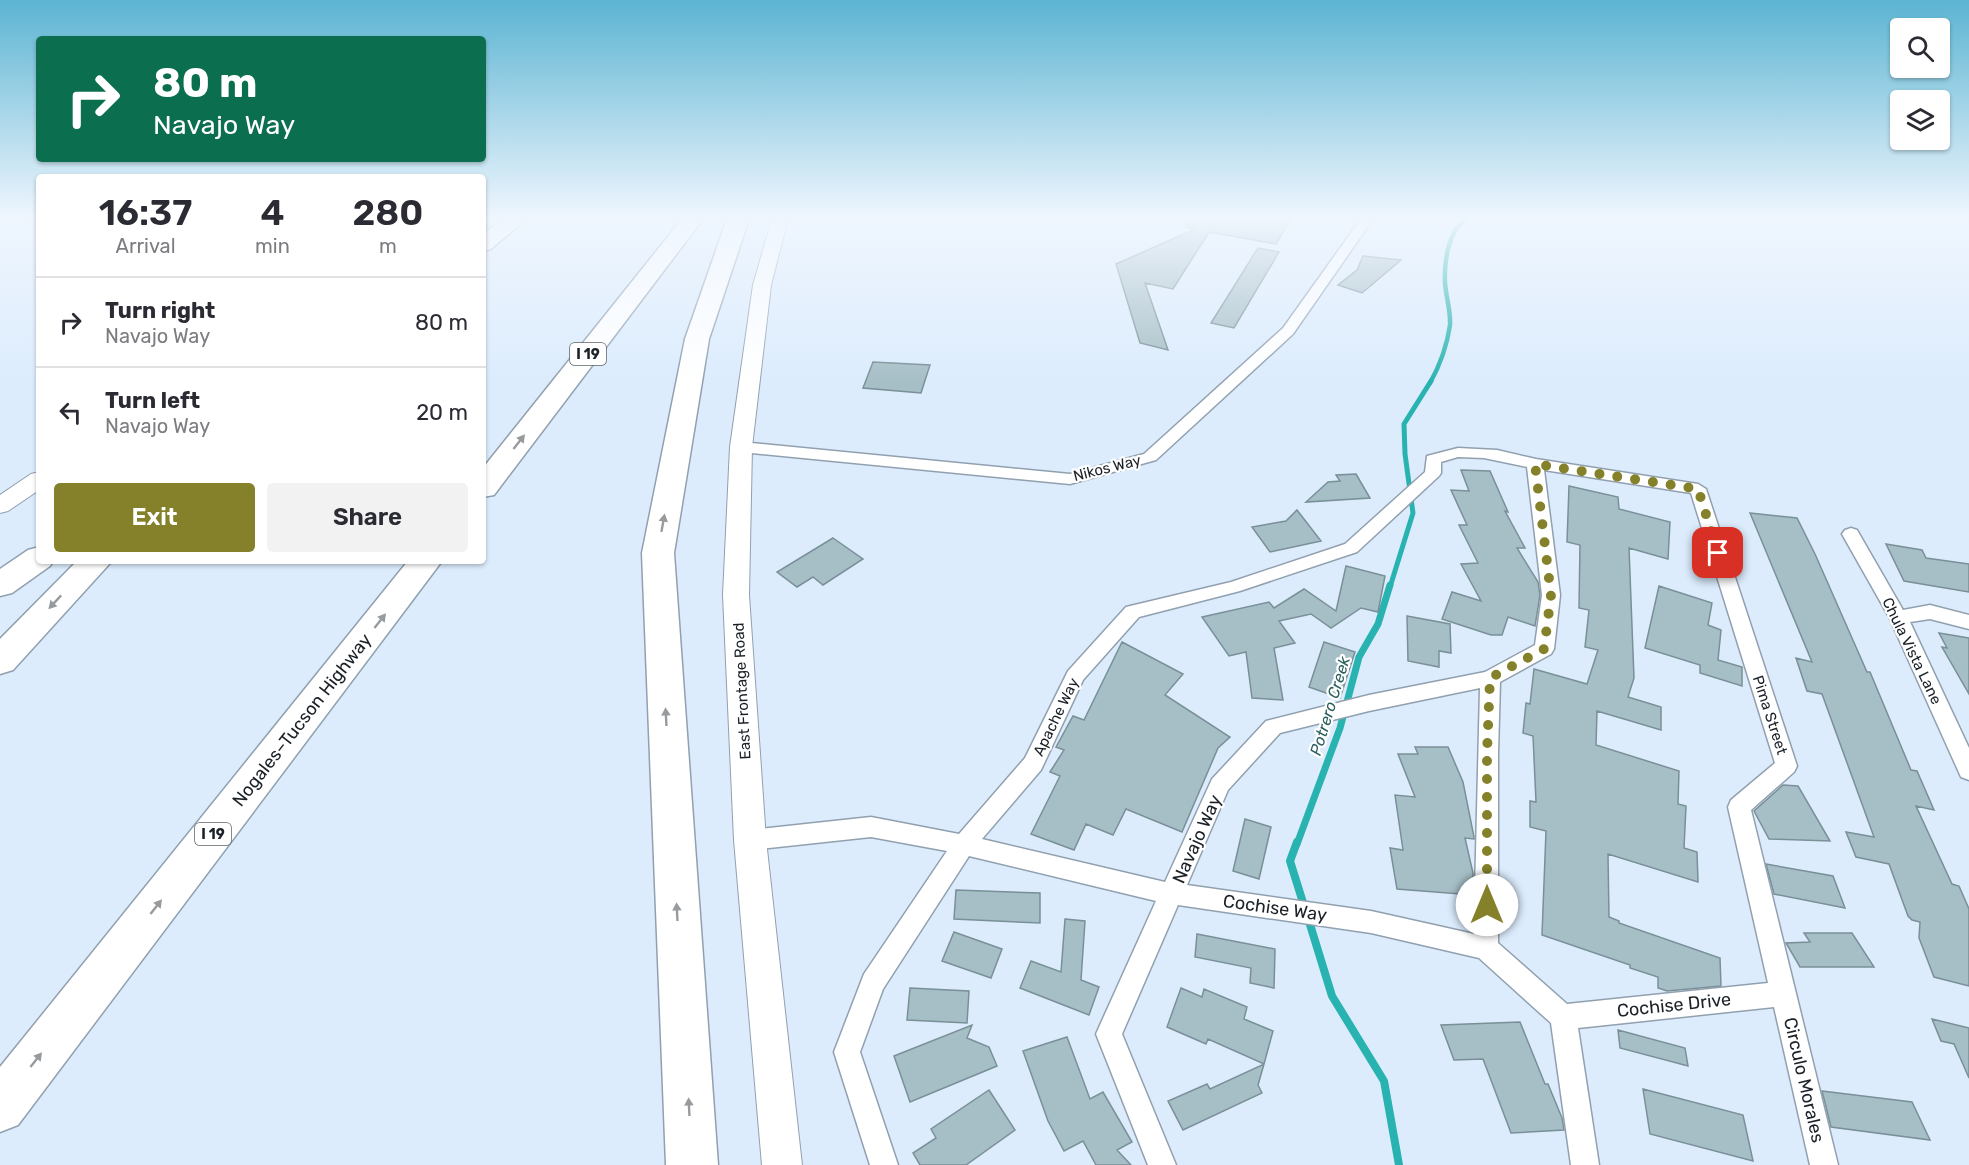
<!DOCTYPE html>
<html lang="en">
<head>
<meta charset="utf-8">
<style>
	:root { --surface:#fff; --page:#f2f2f3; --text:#2b2b33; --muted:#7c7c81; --line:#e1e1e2; --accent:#84812a }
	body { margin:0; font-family:Rubik,sans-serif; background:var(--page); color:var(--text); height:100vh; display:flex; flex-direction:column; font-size:22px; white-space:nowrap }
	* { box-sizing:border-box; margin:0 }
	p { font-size:20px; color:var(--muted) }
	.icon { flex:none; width:33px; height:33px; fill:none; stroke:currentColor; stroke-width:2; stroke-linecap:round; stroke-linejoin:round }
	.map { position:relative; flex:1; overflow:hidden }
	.panel { position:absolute; left:36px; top:174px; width:450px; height:390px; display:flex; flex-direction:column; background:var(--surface); border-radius:6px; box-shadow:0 2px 4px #0004 }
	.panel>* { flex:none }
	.guide { position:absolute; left:36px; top:36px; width:450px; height:126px; border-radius:6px; box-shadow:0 2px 4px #0004; background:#0b6e4f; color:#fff; overflow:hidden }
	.controls { position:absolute; left:1890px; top:18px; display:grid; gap:12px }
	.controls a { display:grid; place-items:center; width:60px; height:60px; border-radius:6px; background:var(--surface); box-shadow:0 2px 4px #0004; font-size:30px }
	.pin { position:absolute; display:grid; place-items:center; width:51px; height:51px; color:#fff; margin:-26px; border-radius:12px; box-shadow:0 3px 9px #0006 }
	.me { position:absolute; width:66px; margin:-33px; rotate:0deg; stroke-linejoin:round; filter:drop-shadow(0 0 4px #0008) }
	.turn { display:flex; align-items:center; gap:21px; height:126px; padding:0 18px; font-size:27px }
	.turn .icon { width:78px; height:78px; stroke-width:2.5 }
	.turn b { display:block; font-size:42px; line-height:51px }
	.eta { display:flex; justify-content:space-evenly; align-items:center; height:102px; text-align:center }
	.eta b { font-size:36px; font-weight:600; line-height:42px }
	.action { display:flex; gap:12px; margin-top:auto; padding:12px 18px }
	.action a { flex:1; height:69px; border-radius:6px; background:var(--accent); color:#fff; font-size:24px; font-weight:600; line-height:69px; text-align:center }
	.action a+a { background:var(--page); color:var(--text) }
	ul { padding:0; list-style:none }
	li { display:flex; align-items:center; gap:18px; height:90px; padding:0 18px; border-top:2px solid var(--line) }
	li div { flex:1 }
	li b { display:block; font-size:22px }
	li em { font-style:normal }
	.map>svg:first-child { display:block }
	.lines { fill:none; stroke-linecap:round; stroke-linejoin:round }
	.stream-far3 { stroke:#29b3b0; stroke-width:4.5 }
	.stream-far2 { stroke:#29b3b0; stroke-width:5 }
	.stream-far1 { stroke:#29b3b0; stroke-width:7 }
	.stream { stroke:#29b3b0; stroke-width:8 }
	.building { fill:#a6bec6; stroke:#799097; stroke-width:1.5 }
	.street-casing { stroke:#91a0af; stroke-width:3 }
	.secondary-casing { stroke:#91a0af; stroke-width:2 }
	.highway-casing { stroke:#91a0af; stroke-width:3 }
	.street { fill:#fff; fill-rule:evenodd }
	.secondary { fill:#fff; fill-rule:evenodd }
	.highway { fill:#fff; fill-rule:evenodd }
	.oneway { fill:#989b9e }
	.route { stroke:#84812a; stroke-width:10; stroke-dasharray:0 18 }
	.labels { text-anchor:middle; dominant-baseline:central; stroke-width:4.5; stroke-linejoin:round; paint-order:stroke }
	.shield { fill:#fff; stroke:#5f6468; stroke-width:1.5 }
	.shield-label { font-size:14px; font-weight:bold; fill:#1b2127 }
	.street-label { font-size:15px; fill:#1b2127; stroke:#fff }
	.water-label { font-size:16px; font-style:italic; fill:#2b605f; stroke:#fff }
	.near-street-label { font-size:18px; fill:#1b2127; stroke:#fff }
</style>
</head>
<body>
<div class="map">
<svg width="1969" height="1165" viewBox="0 0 1969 1165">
	<rect width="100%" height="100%" fill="#dcecfd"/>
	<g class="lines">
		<path class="stream-far3" d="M1430,383C1440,365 1447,346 1450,325C1451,312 1446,297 1445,283C1444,262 1448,231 1466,219"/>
		<path class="stream-far2" d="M1390,587L1413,513L1405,454L1404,424L1431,381"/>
		<path class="stream-far1" d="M1297,844L1340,728L1359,657L1378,624L1390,585"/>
		<path class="stream" d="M1297,842L1290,861L1305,909
			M1308,918L1332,996L1384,1081L1399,1165"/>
	</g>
	<path class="building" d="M1188,219H1291L1276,244L1209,232L1173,289L1145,283L1168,350L1140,343L1116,264L1195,229L1187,227Z
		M1258,248L1279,252L1234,328L1211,323Z
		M1363,256L1401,260L1362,293L1338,285L1357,270Z
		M873,362L930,365L921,393L863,388Z
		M1461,470L1490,471L1508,512L1505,511L1525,548H1517L1538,582L1540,595L1535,626L1508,617L1502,635H1491L1442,619L1452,592L1481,601L1461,564L1478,563L1459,525H1467L1451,490L1469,491Z
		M1356,474L1370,498L1306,502L1328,482L1340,481L1336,475Z
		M1569,486L1618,497L1619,509L1670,522L1668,559L1629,548L1634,678L1628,697L1661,707V730L1597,711L1596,745L1679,771L1678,804L1686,806L1684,848L1697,852L1698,882L1608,854L1609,917L1619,921V923L1720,958L1721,986L1667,991L1658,988V977L1630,968V965L1542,935L1546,831L1530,827V801L1536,802L1533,736L1523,733L1526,703L1530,704L1534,669L1587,684L1598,650L1585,647L1589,610L1579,608L1580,545L1567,542Z
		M1297,510L1321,541L1270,552L1252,527L1286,521Z
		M1750,513L1797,518L1815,554L1867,672H1870L1911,770L1917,771L1934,810L1916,806L1952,884L1959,886L1969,909V986L1934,977L1919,938L1920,922L1912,920L1908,916L1889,864L1856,857L1846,832L1874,837L1822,694L1807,691L1796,658L1812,662Z
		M833,538L863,559L823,585L813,577L797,587L777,572Z
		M1886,544L1922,550L1926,558L1969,564V592L1904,581Z
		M1346,566L1385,576L1378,612L1361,608L1331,628L1311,614L1279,621L1295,643L1274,648L1283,700L1252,698L1246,652L1229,656L1202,617L1269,602L1274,608L1304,589L1336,611Z
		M1659,586L1712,603L1708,625L1721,630L1718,660L1742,667V686L1700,673V665L1645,648Z
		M1407,616L1450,624L1451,653L1439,651V667L1408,661Z
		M1939,633L1969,638V694L1942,647L1947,648Z
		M1122,642L1183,674L1165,695L1230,737L1218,748L1182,832L1126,809L1113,835L1086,824L1074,850L1031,834L1060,776L1050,772L1064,750L1056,747L1073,716L1084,720Z
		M1324,642L1355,652L1340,698L1309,687Z
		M1415,747H1448L1463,782L1474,837V839L1465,838L1473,873V895L1397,889L1390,848L1403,850L1395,795L1415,797L1398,754H1418Z
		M1783,785L1798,786L1830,841L1769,839L1754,811Z
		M1245,819L1271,827L1259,879L1233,871Z
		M1766,864L1833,876L1845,908L1774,894Z
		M956,890L1040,893V923L954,919Z
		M1065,919L1085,921L1081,980L1099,987L1089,1015L1020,988L1031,961L1061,972Z
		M954,932L1002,949L991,978L942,961Z
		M1804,933H1852L1874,967H1800L1786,943L1810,942Z
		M1197,934L1275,949L1274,988L1250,983L1251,968L1195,957Z
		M910,988L969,991L967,1023L907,1020Z
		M1181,988L1202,997L1204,989L1247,1007L1244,1019L1273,1031L1264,1064L1208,1039L1206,1044L1167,1027Z
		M1932,1019L1969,1028V1078L1954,1044L1941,1041Z
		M1520,1022L1545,1084H1548L1562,1118L1564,1130L1511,1133L1483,1059L1454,1060L1441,1025Z
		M972,1025L967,1038L989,1047L997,1066L910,1102L894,1056Z
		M1618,1030L1685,1048L1688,1066L1620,1048Z
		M1067,1037L1090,1099L1103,1092L1132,1142L1117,1150L1131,1165H1096L1083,1141L1064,1151L1048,1121L1023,1051Z
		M1264,1064L1258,1085L1262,1093L1183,1130L1168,1101L1207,1084L1210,1089Z
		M1643,1089L1743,1115L1753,1161L1650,1134Z
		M989,1090L1015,1130L966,1165H920L913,1153L936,1138L931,1129Z
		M1822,1091L1912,1102L1930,1140L1831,1127Z"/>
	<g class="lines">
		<defs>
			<path id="street" d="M1361,219H1373L1293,334L1156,460L1070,484L741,452L733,447L741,442L1070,474L1144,454L1283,328Z
				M1458,448L1497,450L1536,459L1698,484L1706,489L1797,766L1794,772L1751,810L1838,1165H1810L1774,1007L1578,1028L1599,1165H1571L1551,1023L1479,958L1371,933L1178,905L1122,1034L1176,1165H1148L1096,1034L1156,901L969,856L883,989L860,1052L898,1165H870L834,1052L864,974L947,851L871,837L750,850L742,847L739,840L742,833L750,830L871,817L959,834L1025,758L1068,671L1126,607L1231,582L1345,544L1425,472L1427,456ZM1458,457L1484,458L1527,467L1542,595L1535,645L1485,672L1369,695L1266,721L1212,779L1165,882L982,839L1041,770L1083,680L1139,617L1240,591L1357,552L1439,476L1441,473V462ZM1544,470L1691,493L1775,763L1731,800L1728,807L1768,983L1567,1004L1498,943V753L1500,682L1551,654L1554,649L1560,595ZM1480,688L1474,934L1371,911L1187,885L1228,790L1280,733L1369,711Z
				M1851,528L1857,530L1903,610L1930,605L1969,615V629L1930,619L1910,622L1969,748V780L1961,777L1889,617L1842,534L1845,530Z"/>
			<path id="secondary" d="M772,219H788L771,285L752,447L749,595L766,840L802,1165H762L734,840L723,595L730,447L753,285Z
				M39,472V490L8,511L0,513V495L31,474Z"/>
			<path id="highway" d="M503,219H526L491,249L483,251V234Z
				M682,219H703L494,495L483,497V468Z
				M727,219H749L709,339L674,553L718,1165H666L642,553L685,339Z
				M39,547V561H53L50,566L12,593L0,596V569L28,550Z
				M77,561H112L13,670L0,674V639Z
				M408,561H442L18,1125L0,1132V1067Z"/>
		</defs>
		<use href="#street" class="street-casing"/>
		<use href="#secondary" class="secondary-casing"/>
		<use href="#highway" class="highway-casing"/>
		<use href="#street" class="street"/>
		<use href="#secondary" class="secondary"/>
		<use href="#highway" class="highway"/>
	</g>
	<defs><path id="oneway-solid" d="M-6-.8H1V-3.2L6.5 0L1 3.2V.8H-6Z" transform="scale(1.5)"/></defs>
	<g class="oneway">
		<use href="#oneway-solid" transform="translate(519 442) rotate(-52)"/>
		<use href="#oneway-solid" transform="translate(663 523) rotate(-80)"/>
		<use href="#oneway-solid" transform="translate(55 602) rotate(133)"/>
		<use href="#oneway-solid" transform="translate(380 621) rotate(-52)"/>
		<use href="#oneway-solid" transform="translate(666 717) rotate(-93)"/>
		<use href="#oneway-solid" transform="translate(156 907) rotate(-52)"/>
		<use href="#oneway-solid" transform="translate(677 912) rotate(-93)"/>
		<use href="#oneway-solid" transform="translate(36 1060) rotate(-52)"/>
		<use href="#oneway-solid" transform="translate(689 1107) rotate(-93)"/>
	</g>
	<linearGradient id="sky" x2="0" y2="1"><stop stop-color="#5bb4d2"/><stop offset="0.57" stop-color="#eff6fe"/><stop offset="1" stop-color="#eff6fe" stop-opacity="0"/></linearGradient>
	<rect width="1969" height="382" fill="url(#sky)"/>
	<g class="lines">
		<path class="route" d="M1487,905V753L1490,678L1544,649L1551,595L1535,464L1698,489L1718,553"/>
	</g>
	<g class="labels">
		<g class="shield">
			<rect x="570" y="343" width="36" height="22" rx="4.5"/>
			<rect x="195" y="823" width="36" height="22" rx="4.5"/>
		</g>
		<g class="shield-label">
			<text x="588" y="354">I 19</text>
			<text x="213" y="834">I 19</text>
		</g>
		<g class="street-label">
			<text transform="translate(1107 468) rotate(-14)">Nikos Way</text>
			<text transform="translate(1912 651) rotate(64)">Chula Vista Lane</text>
			<text transform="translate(742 691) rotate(-93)">East Frontage Road</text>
			<text transform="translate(1770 715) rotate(72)">Pima Street</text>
			<text transform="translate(1056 717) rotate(-64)">Apache Way</text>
		</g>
		<g class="water-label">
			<text transform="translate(1330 706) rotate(-73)">Potrero Creek</text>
		</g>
		<g class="near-street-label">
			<text transform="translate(302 720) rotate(-52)">Nogales–Tucson Highway</text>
			<text transform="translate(1197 839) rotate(-66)">Navajo Way</text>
			<text transform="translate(1275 908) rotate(8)">Cochise Way</text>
			<text transform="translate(1674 1005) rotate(-6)">Cochise Drive</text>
			<text transform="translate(1804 1080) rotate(77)">Circulo Morales</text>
		</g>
	</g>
</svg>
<div class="controls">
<a><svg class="icon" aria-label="search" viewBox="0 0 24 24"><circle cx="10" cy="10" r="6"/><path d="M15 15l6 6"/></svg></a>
<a><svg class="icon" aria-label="layers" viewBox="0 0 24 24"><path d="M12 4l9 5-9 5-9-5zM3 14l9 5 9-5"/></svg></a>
</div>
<div class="pin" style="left:1718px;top:553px;background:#d93025"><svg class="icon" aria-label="arrive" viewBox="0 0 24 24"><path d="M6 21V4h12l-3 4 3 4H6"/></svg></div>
<svg class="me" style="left:1487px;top:905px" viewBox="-20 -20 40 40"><circle r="19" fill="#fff"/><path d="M0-13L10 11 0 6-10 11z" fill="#84812a"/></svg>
<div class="guide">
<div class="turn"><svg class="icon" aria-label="right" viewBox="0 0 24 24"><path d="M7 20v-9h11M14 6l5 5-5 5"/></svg><div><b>80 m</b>Navajo Way</div></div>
</div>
<section class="panel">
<div class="eta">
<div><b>16:37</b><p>Arrival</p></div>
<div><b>4</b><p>min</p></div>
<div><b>280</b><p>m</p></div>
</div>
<ul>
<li><svg class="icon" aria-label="right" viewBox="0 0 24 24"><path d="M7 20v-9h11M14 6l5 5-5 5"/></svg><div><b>Turn right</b><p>Navajo Way</p></div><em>80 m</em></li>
<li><svg class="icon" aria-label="left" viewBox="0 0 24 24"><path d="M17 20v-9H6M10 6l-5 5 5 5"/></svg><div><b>Turn left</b><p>Navajo Way</p></div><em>20 m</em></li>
</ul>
<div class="action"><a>Exit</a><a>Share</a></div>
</section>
</div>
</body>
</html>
